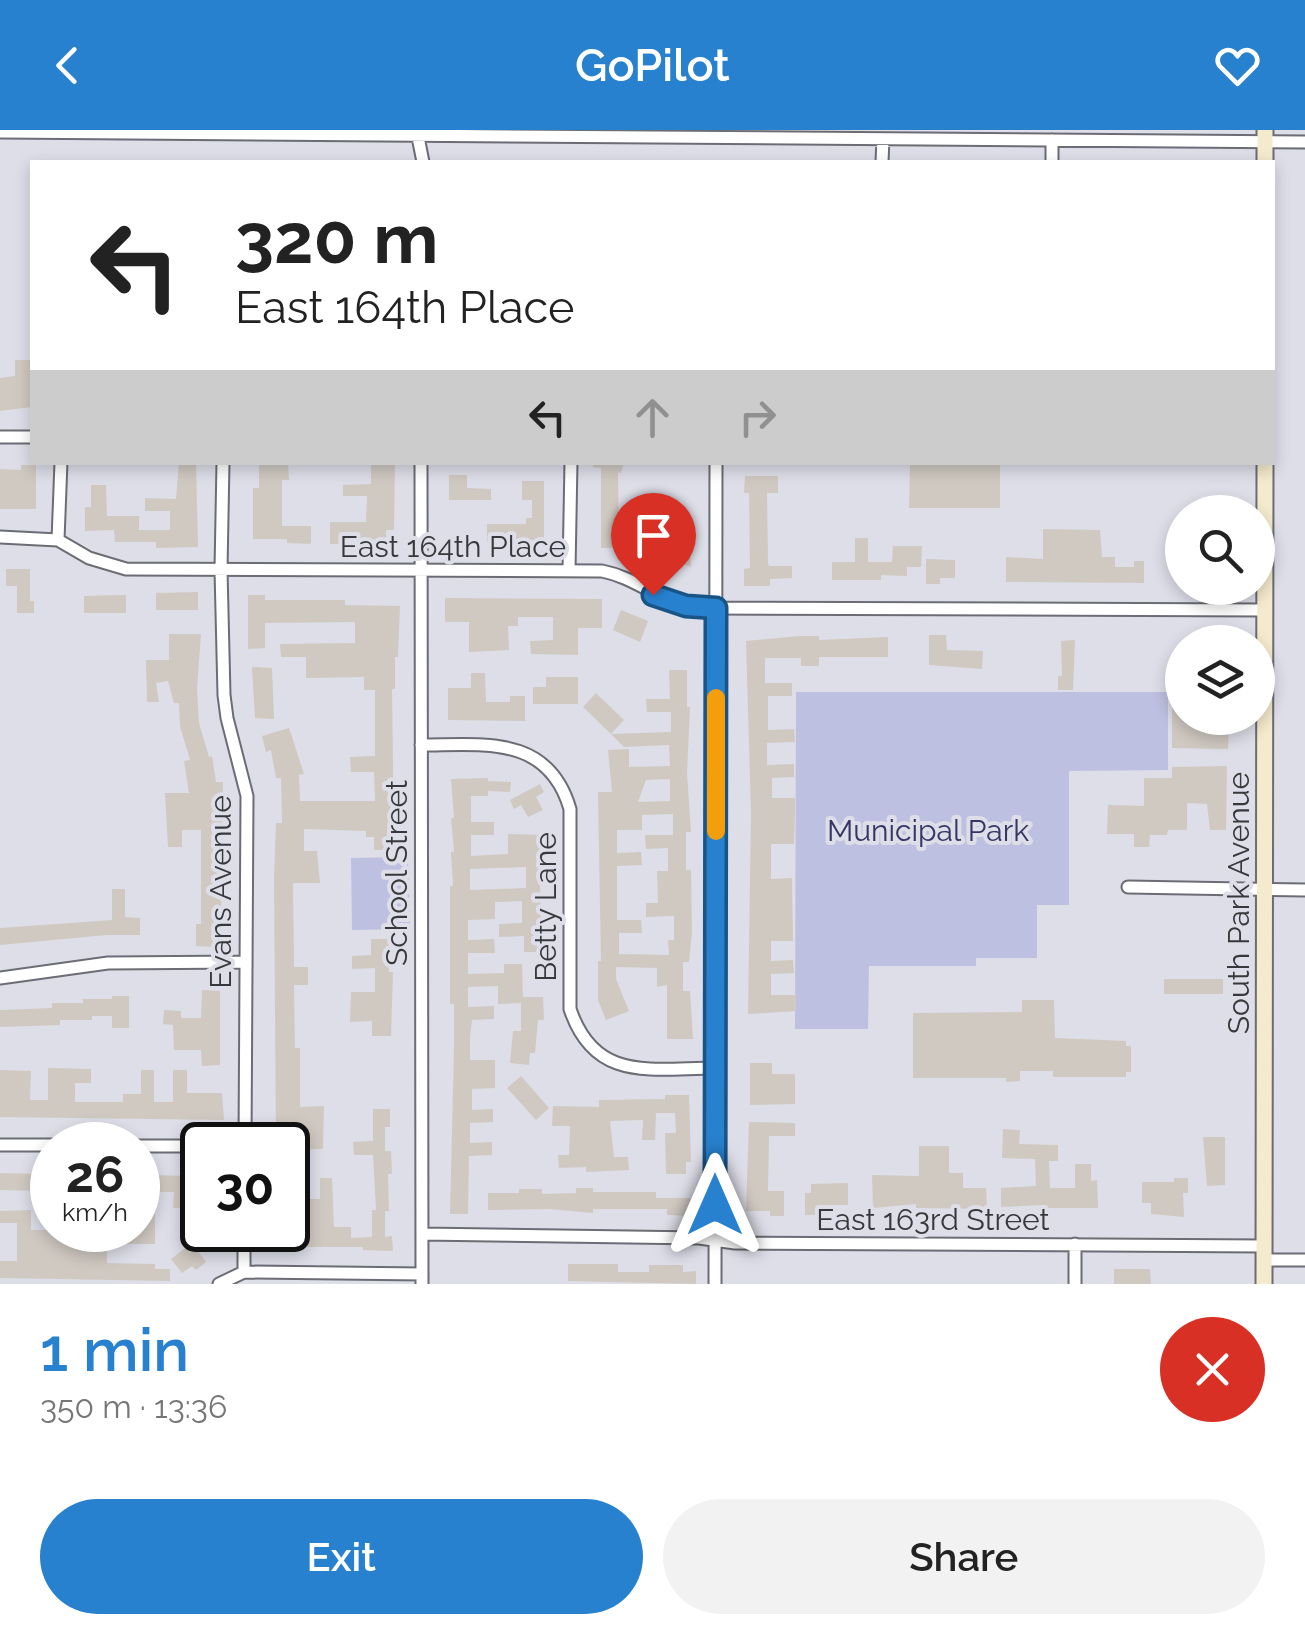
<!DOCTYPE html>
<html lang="en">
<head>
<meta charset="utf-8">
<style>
	:root { --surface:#fff; --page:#f2f2f2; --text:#222; --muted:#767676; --accent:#2781ce }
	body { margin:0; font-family:Raleway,sans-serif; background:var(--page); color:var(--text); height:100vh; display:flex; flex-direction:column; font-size:38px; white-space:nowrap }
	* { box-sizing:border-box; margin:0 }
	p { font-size:32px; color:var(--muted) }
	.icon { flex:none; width:55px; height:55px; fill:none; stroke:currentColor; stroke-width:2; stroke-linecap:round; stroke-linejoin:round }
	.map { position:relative; height:1154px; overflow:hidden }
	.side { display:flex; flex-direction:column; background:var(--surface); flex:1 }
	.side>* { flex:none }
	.top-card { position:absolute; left:30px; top:30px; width:1245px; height:305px; border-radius:0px; box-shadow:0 5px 15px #0003; background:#fff; color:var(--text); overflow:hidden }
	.tools { position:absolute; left:1165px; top:365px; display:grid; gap:20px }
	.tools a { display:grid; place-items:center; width:110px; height:110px; border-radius:50%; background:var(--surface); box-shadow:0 5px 15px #0003; font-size:50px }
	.speed { position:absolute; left:30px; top:992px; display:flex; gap:20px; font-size:50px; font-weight:700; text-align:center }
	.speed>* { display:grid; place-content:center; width:130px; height:130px; border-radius:50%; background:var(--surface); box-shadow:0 5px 15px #0003; line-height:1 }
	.speed small { font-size:25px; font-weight:400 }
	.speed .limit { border:5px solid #111; border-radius:15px; background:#fff; color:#111 }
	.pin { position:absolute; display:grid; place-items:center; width:85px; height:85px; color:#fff; margin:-102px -42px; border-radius:50% 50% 50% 0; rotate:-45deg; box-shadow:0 0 10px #0007 }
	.pin .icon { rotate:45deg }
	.me { position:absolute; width:110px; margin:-55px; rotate:0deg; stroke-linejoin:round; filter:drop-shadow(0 0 8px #0008) }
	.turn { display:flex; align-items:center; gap:35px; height:210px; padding:0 40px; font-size:45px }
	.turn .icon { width:130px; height:130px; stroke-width:2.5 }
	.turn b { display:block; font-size:70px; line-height:85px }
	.lanes { display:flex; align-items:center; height:95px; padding:0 40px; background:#0003; justify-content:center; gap:50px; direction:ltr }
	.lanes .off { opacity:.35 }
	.round { display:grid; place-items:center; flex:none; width:105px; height:105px; border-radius:52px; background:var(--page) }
	.head { display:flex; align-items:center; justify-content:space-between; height:170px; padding:0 40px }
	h1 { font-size:60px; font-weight:600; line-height:75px; color:var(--accent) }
	.button { display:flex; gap:20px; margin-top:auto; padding:20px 40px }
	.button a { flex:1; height:115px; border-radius:60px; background:var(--accent); color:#fff; font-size:40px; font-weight:600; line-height:115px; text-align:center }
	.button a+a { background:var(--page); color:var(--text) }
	header { display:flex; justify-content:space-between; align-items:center; height:130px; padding:0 40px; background:var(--accent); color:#fff; font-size:45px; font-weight:600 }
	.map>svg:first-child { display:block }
	.green { fill:#bec0e1 }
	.building { fill:#d0c9c2; fill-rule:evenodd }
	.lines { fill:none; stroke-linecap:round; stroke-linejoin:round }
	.street-casing { stroke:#6b6c74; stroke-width:15 }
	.secondary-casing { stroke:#6b6c74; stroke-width:19 }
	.street { stroke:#fff; stroke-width:11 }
	.secondary { stroke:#f4eacd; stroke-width:15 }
	.route-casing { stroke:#195486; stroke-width:25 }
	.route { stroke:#2781ce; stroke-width:18 }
	.slow { stroke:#f59e0b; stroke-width:18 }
	.labels { text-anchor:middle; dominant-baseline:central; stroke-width:8; stroke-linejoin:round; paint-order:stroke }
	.street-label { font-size:30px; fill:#37383b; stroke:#dddee8 }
	.park-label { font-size:30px; fill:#363564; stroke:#dddee8 }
</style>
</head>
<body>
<header><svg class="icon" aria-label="back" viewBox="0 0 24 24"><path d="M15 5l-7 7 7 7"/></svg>GoPilot<svg class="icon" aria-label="heart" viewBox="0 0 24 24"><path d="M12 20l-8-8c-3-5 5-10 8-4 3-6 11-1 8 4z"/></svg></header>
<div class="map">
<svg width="1305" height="1154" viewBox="0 0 1305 1154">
	<rect width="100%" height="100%" fill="#dddee8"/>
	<path class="green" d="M796,562H1168V640L1069,641V775H1037V828H976V836H869L868,899H795Z
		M408,727L410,799L352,800L351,728Z"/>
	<path class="building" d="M15,230H32V277L0,281V248L15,246Z
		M179,332H196L198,417L156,418V412H115L114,400L85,401V377H91V355H106L107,386H139V400H170V381H145V368L176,369Z
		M259,332H288L289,350H282V396H311V414L287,413V409H253V358H259Z
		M371,332H395L394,400H386V414H330V392H366L367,366H343V355L371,354Z
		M593,332H624L621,343L618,342L619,418H601V338L593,337Z
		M955,332H1000V378H909L910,335Z
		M21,335H36V379H0V339L21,340Z
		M449,345H467V358L491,359V370H449Z
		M745,346H778V363H767L768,433L769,436H792V448L770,449V456H744V439L750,438L749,363H744Z
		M522,351H544V410L487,412V394H526V388H532V370H522Z
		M671,385H689L691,437L675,431L670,441L633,423L641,406L672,420Z
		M1043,399L1100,400L1102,427H1115V437H1134V431H1144V453L1006,452V427L1043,429Z
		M855,408H868V432H892L893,416H922L921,437H907V446L881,445V450H832V432H855Z
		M926,429L955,430V448H940V454H926Z
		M6,439H30V471H34V483H17V456H6Z
		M198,462V480H156V463Z
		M126,465V483H84V466Z
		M248,465H265V470H345V475L400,476L398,527H395V559H392L394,707H390V720H374V707H366V701L304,699V721H317L320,753H293L294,837H308V855H294L295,918H300V977L324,976L323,1019L288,1020V1015H276L274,745L276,693H282L281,648H276L271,620L266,622L262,606L289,598L304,644L299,645L300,671H375L374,642H351L350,627L375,626V560H364V547L306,548V527H281L280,514L355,513V492L265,493V518L248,519Z
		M445,468L602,469V498H578V525L531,524L530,511L553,510V487H518V496H508L509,520L469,522V492H445Z
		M621,480L648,491L640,512L613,500Z
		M169,504H201L197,558L199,593L209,627L212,626L216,652H223L221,788H216L215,817L196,816V794H201V700H182V717H168L165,663H189L184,631L190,630L180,596L179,573H174L168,551L156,553L159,572H147L146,530H169Z
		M929,505H946L947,520L983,521L982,539L929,535Z
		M801,506H819V510L888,507V527H819V536H801V528H765V553H792V566H768V600L794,599L795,612L767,613V635L794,634V647L772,648V668H795V683L794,714H771V749L792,748L793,811H771V831L793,830L794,843L771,844V865H796V881L748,884L751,684L746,511Z
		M1075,510L1073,560H1058V546H1062L1061,511Z
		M252,537L272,538L274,589L255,588Z
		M669,540H687V577H690L687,643L691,702H686V740H691L692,802L689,832H683V861H690L693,909H667V855L657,857V838L616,837V849L629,881L606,890L598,870V831H601L598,662H612L608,620L629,619V637L670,636L669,615L624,617L611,604L671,602V582H647L646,569H670ZM670,649V671L638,672L646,650ZM673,684V705H645L646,719L668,718V741H657L658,773H646V787L674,786V810H668L669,825L619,824V803H642L641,790H617V736L642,735L641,722L617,723V700H642V685Z
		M471,543H485L486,572H510V566H525V591L448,590V558H471Z
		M546,547H578V574H533V557H546Z
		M596,563L624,590L611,604L583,577Z
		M1172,575H1182L1186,593L1229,594L1228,619L1172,618Z
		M1227,636L1226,700H1210L1207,674L1187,673V700H1168L1167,705H1150L1149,717H1134V704H1107L1108,675L1144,676V648H1172V637Z
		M488,648V651L511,652L510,662L488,661V666H471V692H494V705H471V726L508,724V704L544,705V755H540L542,822H524V806L499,807V794L522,793V771L495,772V789L468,790V810L494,809L495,823H468V844L504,843V834H522L523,867H543L544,890H538L535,923H530L529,935L510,933L513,901H521V873L498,874V856L468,857V877L494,876V889L472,890L470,907V930H495V958L472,959V980L493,979V992L470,993V1013L492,1012V1025L469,1026L468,1084H450L454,916V874H450V756H453L451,722H454L451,688H454L451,649ZM526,737V758L470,760V739Z
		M540,654L544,662L536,667L543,680L528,687L521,675L514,679L510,670Z
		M112,759H125V787L140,788V805H106L0,815V798L112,790Z
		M371,809H389V842H393L391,906H372V891L350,892L351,862H375V838L352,839V826L371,825Z
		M1164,849H1223V864H1164Z
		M202,860L220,861V935L202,936L201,920H174L173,895L163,894L164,880L181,881V888H201Z
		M112,866H129V898H112V886H92V890H60V895L0,897V880L52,878V873H83V869H112Z
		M1022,870H1054L1055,908L1126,911V916H1131V942H1126V947H1053V941H1020V951L1006,952V948H913V883L1022,882Z
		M750,933H772V944H795V974L750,975Z
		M48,938L91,939V953H75V972H123V964H141V940H154V972H173V940H187V963H222L224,990L0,987V940L31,941L30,970H48Z
		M521,946L549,978L536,990L507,958Z
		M665,965H689L691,1032H686V1044H666L665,1003H676L675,983H656L655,1010H642L643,990L610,991L614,1027H628L629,1040L586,1042V1037L559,1038L558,1025H569L570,996H552L553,976L599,977V970L665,969Z
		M373,979H390V997H385V1021H391L392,1044H388L389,1081H385V1107L392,1106L393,1121L363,1120V1117H272L271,1100H288V1094H300V1069H320V1048H332L334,1097H351V1108L372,1107V1080H376L373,1025H354L353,1012L373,1011Z
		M749,992L795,993V1006H769L768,1061H784V1086H770V1081H746Z
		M1003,999L1020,1000L1019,1014L1058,1015V1031H1049L1050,1058H1075V1034H1091V1051L1097,1050L1098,1078H1042V1075L1001,1077V1058L1036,1056L1035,1029L1002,1028Z
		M1203,1007H1225V1055L1207,1056Z
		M919,1016H949V1043H963V1058H986L987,1079L916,1078V1074L873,1078L872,1045L919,1046Z
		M0,1043L45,1044V1061L0,1060Z
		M145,1045L191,1046L190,1078H173L174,1062H145Z
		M1174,1048H1188V1063H1183L1184,1087L1151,1084V1073H1142V1052H1174Z
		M848,1053V1075H821V1085H805V1063H811V1054Z
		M576,1058H593V1062H656V1068H691V1086L667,1085V1079H593V1083L548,1079L488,1080V1063H519V1059H542V1064L576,1063Z
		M31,1080V1100H141V1081H155V1114H107V1133L155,1134V1139H170V1151L0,1148V1131H17V1093H0V1081Z
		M192,1113L206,1132L196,1140L192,1136L182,1143L171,1129Z
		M568,1134H618V1142H649V1135H683V1142L696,1141V1154L568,1151Z
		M1114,1139H1150L1151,1154H1114Z"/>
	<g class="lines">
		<defs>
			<path id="street" d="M0,2L1305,12
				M417,2L423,32
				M1052,10V32
				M882,32L883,9
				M0,307H32
				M223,332L221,440L224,565L227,588L247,666L245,1015
				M421,332L422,1154
				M0,407L58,410L89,428L126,439L602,441C638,448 661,474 701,478L1265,480
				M58,410L61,332
				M569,441L571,332
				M421,615C483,615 548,604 570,679V879C595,953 651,938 716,938
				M1128,757L1305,760
				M0,848L108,833L244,832
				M0,1015H52
				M138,1016H202
				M422,1104L699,1108L735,1113L1264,1116
				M1075,1114V1154
				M1264,1130H1305
				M244,1142V1100
				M219,1154L244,1142L422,1144
				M715,1154L716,332"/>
			<path id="secondary" d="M1265,0V32
				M1264,1154L1265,332"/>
		</defs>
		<use href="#street" class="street-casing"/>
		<use href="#secondary" class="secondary-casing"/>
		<use href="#street" class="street"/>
		<use href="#secondary" class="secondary"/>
	</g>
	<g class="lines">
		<defs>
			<path id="route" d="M653,465L686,476L716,478L715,1075"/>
		</defs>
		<use href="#route" class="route-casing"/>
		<use href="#route" class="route"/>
		<path class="slow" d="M716,568V701"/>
	</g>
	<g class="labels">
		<g class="street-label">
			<text x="453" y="416">East 164th Place</text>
			<text transform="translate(396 743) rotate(-90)">School Street</text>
			<text transform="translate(220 762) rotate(-90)">Evans Avenue</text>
			<text transform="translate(1238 773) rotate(-90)">South Park Avenue</text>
			<text transform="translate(545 777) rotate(-90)">Betty Lane</text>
			<text x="933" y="1089">East 163rd Street</text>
		</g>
		<g class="park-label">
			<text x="928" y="700">Municipal Park</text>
		</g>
	</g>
</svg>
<div class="tools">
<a><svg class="icon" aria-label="search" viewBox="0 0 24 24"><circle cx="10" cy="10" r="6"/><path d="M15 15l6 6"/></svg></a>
<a><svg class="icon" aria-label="layers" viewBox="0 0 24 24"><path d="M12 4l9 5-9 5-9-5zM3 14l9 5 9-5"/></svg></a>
</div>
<div class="speed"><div>26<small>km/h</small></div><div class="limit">30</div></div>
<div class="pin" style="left:653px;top:465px;background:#d93025"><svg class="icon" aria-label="arrive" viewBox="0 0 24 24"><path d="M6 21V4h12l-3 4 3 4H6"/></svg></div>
<svg class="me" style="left:715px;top:1075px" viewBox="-20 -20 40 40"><path d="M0-17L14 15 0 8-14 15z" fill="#2781ce" stroke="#fff" stroke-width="4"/></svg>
<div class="top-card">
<div class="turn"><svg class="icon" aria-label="left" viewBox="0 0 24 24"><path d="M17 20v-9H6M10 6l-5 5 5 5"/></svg><div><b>320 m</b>East 164th Place</div></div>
<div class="lanes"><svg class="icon" aria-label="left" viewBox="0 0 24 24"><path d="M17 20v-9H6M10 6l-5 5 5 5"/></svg><svg class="icon off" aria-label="ahead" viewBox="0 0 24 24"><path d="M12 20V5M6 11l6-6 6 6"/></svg><svg class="icon off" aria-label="right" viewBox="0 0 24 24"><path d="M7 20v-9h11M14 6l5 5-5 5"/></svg></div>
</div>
</div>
<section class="side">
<div class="head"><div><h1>1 min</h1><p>350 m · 13:36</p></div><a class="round" style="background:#d93025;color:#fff"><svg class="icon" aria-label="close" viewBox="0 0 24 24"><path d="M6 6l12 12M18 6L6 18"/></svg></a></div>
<div class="button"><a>Exit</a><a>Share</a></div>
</section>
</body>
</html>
